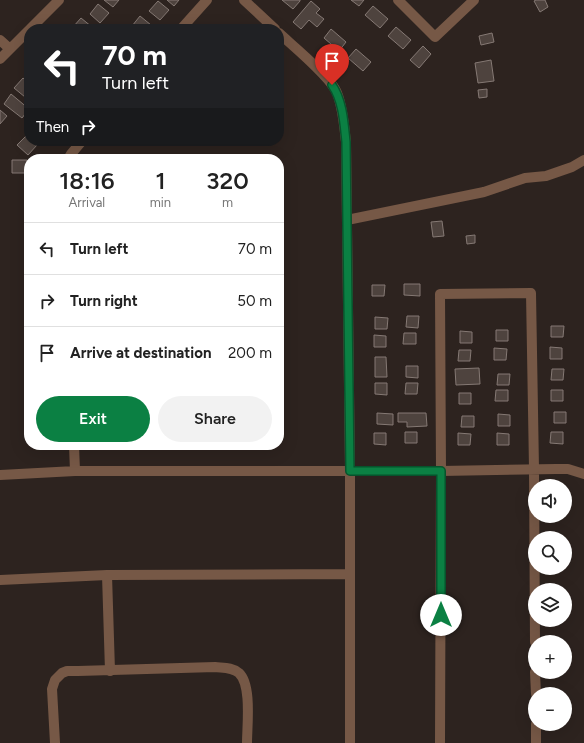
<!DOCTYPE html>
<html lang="en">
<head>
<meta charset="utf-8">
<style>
	:root { --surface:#fff; --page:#f2f2f2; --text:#222; --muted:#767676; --line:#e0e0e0; --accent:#0b8043 }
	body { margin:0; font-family:Figtree,sans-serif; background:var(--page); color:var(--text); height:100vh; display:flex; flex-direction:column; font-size:15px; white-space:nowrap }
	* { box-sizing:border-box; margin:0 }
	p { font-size:13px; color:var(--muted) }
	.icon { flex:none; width:22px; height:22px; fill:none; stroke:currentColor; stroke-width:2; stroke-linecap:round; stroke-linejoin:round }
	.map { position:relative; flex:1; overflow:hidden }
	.sheet { position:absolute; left:24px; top:154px; width:260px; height:296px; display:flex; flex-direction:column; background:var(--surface); border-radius:16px; box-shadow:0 4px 16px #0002 }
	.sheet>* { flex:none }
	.banner { position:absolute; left:24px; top:24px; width:260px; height:122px; border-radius:16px; box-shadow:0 4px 16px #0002; background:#202124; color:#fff; overflow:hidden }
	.buttons { position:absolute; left:528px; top:479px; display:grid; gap:8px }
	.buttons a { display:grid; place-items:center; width:44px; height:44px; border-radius:50%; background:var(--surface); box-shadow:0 4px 16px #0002; font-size:20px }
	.pin { position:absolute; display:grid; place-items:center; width:34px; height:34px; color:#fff; margin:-41px -17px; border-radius:50% 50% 50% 0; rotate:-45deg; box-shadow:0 0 4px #0007 }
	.pin .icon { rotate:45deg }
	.me { position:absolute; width:44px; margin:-22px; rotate:0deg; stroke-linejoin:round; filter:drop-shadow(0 0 3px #0008) }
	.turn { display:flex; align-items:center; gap:14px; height:84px; padding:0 12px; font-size:18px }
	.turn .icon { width:52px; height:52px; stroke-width:2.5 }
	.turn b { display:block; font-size:28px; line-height:34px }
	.then { display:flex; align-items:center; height:38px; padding:0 12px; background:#0003; gap:8px; font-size:15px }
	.eta { display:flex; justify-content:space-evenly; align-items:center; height:68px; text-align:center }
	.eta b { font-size:24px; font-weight:600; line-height:28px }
	.action { display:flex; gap:8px; margin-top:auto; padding:8px 12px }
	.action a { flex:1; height:46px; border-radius:24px; background:var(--accent); color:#fff; font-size:16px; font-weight:600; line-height:46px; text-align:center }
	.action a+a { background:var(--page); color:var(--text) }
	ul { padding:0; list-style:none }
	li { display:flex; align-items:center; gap:12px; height:52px; padding:0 12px; border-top:1px solid var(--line) }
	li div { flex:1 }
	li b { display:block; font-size:15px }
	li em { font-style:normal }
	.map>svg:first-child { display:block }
	.building { fill:#4e433e; stroke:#857974 }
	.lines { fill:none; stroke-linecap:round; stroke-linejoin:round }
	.minor { stroke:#765846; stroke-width:10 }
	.route-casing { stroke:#07532c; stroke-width:10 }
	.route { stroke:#0b8043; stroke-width:7 }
</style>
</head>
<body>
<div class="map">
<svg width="584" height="743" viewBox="0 0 584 743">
	<rect width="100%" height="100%" fill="#2d231f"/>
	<path class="building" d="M104,0H119L113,7Z
		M167,0H179L174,6Z
		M282,0H300V1L293,9Z
		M351,0H364L359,6Z
		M536,0H545L548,7L540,12L534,1Z
		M158,1L169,10L160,20L149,11Z
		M311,1L320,9L316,13L324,19L317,27L309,20L301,29L293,22Z
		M98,4L109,13L100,23L90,14Z
		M373,6L388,19L380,28L365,15Z
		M140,16L151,25L148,29H135L132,26Z
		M81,18L92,27L91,29H74L73,27Z
		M396,27L411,40L403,49L388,36Z
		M331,29L346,42L339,51L324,38Z
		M492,33L494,42L481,45L479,36Z
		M423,46L431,54L419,68L410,60Z
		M356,49L371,62L363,71L348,58Z
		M491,60L494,81L478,83L475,63Z
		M23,78L29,83V93L25,97L14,88Z
		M487,89V97L479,98L478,90Z
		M11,94L29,109L22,118L4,104Z
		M0,110L7,116L0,124Z
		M26,136L29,139V141H32L37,145L28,155L17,145Z
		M12,160H27V173H12Z
		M442,221L444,236L433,237L431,222Z
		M475,235V243L467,244L466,236Z
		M404,284H420V296L404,295Z
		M372,285H385L384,296H372Z
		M407,316H419L418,328L406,327Z
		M375,317L388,318L387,329H375Z
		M551,326H564L563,337H551Z
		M496,330H508V341H496Z
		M460,331L472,332V343H460Z
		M404,333H416V344H403Z
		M374,335L386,336V347H374Z
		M550,347L562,348V359H550Z
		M494,348L507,349L506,360H494Z
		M459,350H471L470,361H458Z
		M375,357H386L387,377H375Z
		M406,366H418V378L406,377Z
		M479,368L480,384L456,385L455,369Z
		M552,369H564L563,380H551Z
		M498,374H510L509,385H497Z
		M375,383H387V395L375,394Z
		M406,383H418L417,394H405Z
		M496,390H508V401H495Z
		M551,390H563V401H551Z
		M459,393H471V404H459Z
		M554,412H566V423H554Z
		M377,413L393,414V425L377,424Z
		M398,413H426L427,426L407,427V422H398Z
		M498,414L510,415V426H498Z
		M462,416H474V427H461Z
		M405,432H417V443H405Z
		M551,432H563V444L550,443Z
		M374,433H386V445L374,444Z
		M458,433L471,434L470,445H458Z
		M497,433L509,434V445H497Z"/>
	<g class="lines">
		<path class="minor" d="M244,0L275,29
			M398,0L435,37L474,0
			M30,29L59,0
			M181,29L207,0
			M279,33C293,46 331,77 337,93C343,108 344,125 346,142L350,471V743
			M0,40L10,49
			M0,59L29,30
			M68,159L71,154L82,141
			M347,220L484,192L525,178L546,176L572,167L584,160
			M74,445L75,471
			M0,475L75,471H441L556,469H568L584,474
			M107,575L110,671
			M0,580L107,575L350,574
			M535,672L536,694
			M536,724V743
			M55,743L52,689L55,680L62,673L67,671H78L215,667C223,668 232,667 239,673C252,685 247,726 247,743
			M440,743L441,471L440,294L531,293L534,469L535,642"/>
	</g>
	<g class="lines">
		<defs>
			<path id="route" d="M332,85C343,101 344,123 346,142L350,471H441V615"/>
		</defs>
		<use href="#route" class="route-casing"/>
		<use href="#route" class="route"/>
	</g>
</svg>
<div class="buttons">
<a><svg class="icon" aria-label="sound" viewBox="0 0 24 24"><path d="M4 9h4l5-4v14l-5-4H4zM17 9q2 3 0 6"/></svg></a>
<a><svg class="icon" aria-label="search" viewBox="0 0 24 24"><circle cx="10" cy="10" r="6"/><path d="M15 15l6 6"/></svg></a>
<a><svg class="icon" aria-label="layers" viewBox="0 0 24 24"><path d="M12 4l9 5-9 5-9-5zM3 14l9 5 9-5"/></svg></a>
<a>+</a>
<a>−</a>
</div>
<div class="pin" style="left:332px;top:85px;background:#d93025"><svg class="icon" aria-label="arrive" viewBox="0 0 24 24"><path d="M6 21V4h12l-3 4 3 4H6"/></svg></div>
<svg class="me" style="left:441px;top:615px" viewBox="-20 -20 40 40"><circle r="19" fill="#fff"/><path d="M0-13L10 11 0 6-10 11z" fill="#0b8043"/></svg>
<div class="banner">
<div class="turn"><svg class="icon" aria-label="left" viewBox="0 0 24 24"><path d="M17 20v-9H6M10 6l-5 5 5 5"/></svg><div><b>70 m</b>Turn left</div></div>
<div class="then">Then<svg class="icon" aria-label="right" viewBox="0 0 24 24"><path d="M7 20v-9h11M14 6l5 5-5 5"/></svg></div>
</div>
<section class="sheet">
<div class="eta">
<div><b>18:16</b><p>Arrival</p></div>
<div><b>1</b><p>min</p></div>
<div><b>320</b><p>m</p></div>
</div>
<ul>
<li><svg class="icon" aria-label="left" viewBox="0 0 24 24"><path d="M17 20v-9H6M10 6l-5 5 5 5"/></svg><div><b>Turn left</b></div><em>70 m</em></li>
<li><svg class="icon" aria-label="right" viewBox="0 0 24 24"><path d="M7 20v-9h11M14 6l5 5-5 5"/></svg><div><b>Turn right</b></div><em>50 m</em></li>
<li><svg class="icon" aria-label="arrive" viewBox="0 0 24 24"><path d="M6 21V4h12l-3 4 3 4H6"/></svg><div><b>Arrive at destination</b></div><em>200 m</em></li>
</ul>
<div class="action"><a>Exit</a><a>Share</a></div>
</section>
</div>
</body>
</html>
